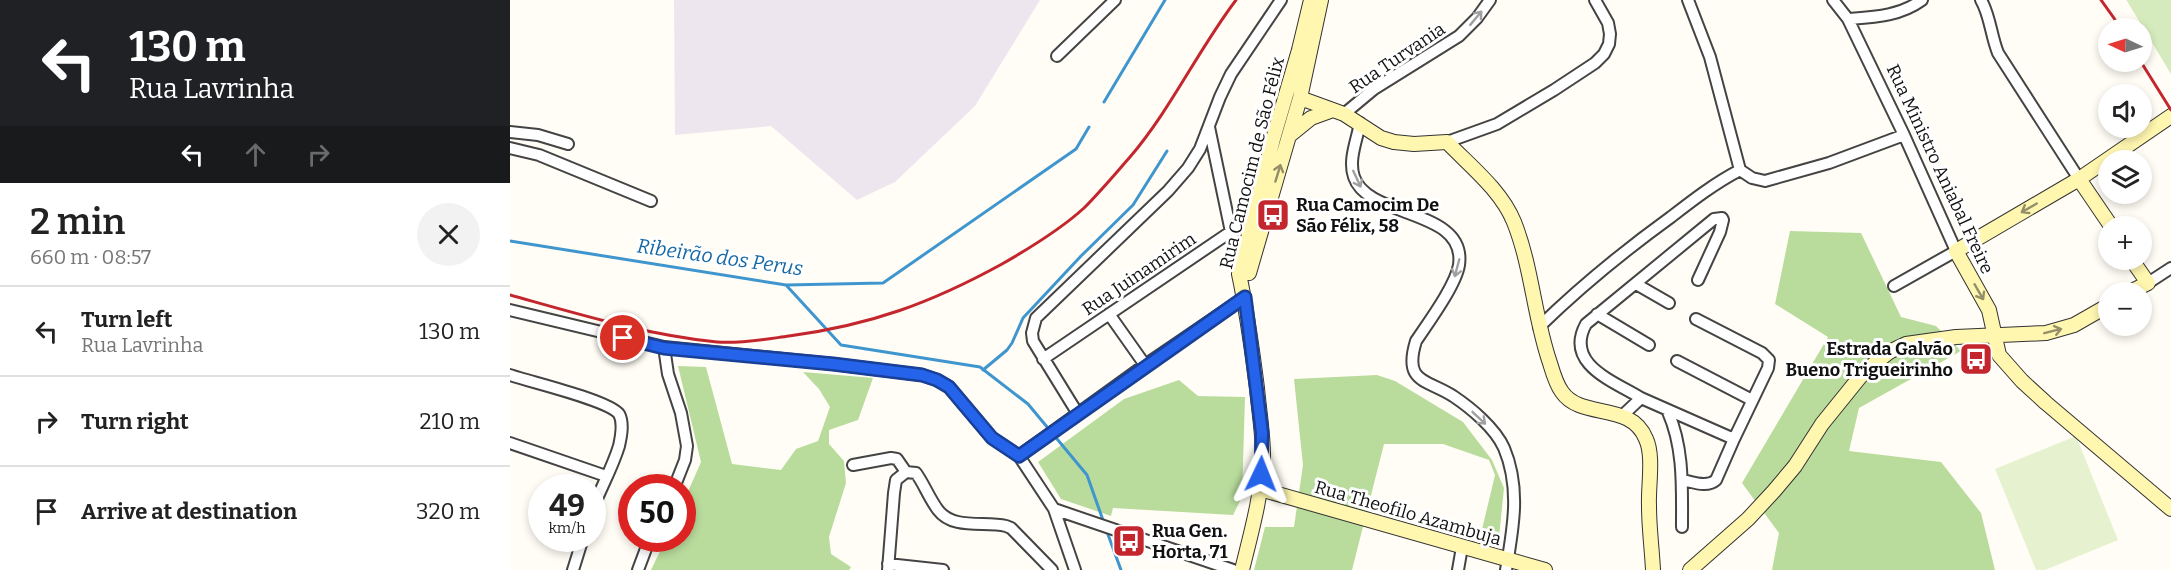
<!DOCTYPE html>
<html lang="en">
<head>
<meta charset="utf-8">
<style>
	:root { --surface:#fff; --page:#f2f2f2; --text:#222; --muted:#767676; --line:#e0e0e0 }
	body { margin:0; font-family:Bitter,serif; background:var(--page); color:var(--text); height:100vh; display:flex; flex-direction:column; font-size:22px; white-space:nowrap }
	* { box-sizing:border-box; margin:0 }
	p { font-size:20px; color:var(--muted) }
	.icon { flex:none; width:33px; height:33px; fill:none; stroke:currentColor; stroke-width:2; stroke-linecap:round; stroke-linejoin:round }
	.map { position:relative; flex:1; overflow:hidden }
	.drawer { display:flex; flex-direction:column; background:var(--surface); width:510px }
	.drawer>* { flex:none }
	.guide { background:#202124; color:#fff; overflow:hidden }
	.needle { width:39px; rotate:274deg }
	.controls { position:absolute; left:1588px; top:18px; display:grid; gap:12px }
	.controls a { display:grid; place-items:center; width:54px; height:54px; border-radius:50%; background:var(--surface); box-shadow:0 3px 9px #0003; font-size:30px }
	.speed { position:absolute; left:18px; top:474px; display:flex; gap:12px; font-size:30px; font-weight:700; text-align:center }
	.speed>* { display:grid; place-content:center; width:78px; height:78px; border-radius:50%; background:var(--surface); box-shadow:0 3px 9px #0003; line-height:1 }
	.speed small { font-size:15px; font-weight:400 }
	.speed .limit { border:9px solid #d22; background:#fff; color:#111 }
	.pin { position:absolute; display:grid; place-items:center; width:51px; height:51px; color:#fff; margin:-26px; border:3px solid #fff; border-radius:50%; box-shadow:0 2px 6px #0007 }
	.me { position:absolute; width:66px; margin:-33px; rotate:2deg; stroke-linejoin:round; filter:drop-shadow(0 0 4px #0008) }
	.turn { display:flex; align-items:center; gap:21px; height:126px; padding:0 30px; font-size:27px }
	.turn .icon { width:78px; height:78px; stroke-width:2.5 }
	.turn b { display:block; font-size:42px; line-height:51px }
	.lanes { display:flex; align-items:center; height:57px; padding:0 30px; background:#0003; justify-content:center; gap:30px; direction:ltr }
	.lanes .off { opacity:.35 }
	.round { display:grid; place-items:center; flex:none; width:63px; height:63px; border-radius:32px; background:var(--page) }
	.head { display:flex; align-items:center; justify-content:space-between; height:102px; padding:0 30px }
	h1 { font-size:36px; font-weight:600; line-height:45px }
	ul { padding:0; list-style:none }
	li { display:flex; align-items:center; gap:18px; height:90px; padding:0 30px; border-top:2px solid var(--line) }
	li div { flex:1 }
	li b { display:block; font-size:22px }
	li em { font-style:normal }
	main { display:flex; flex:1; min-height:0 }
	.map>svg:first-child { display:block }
	.industrial { fill:#eee6ef }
	.green { fill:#d5ebbd }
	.forest { fill:#b9dc9c }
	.pitch { fill:#e6f2cf }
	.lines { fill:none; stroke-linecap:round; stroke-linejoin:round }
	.stream { stroke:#3f96cf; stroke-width:3 }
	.street-casing { stroke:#444; stroke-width:14 }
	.secondary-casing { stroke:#333; stroke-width:16 }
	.street { stroke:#fff; stroke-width:10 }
	.secondary { stroke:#fff6b0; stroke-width:14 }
	.rail { stroke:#c4262e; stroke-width:3 }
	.oneway { stroke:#a0a0a0 }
	.oneway2 { stroke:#948f68 }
	.route-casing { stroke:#184099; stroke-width:15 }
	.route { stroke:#2563eb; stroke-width:10 }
	.labels { text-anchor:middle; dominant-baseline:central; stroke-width:6; stroke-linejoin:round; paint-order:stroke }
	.street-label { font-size:18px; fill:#111; stroke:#fff }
	.poi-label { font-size:18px; font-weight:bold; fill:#111; stroke:#fff; text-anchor:start }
	.water-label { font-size:20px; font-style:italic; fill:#1768a6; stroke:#fff }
</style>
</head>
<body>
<main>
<section class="drawer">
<div class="guide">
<div class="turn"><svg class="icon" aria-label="left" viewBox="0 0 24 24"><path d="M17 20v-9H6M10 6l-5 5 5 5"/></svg><div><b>130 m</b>Rua Lavrinha</div></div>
<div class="lanes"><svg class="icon" aria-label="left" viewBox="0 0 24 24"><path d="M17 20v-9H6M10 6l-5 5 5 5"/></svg><svg class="icon off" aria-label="ahead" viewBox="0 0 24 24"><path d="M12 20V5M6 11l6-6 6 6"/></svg><svg class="icon off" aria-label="right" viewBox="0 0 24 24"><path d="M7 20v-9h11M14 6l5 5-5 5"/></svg></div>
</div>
<div class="head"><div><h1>2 min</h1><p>660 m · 08:57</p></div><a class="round"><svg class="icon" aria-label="close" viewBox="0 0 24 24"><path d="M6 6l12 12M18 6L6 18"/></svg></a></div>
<ul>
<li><svg class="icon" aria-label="left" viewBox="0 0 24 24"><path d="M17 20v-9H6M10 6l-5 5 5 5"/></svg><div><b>Turn left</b><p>Rua Lavrinha</p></div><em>130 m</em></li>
<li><svg class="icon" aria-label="right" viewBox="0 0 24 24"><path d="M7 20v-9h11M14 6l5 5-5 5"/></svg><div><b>Turn right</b></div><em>210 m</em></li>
<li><svg class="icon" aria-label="arrive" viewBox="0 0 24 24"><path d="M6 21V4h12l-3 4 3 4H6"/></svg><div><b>Arrive at destination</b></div><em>320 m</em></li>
</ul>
</section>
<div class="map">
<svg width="1661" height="570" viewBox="0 0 1661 570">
	<rect width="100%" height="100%" fill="#fffdf5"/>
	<path class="industrial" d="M164,0H530L465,106L385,182L347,200L261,126L165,135Z"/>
	<path class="green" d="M1616,0H1661V74L1617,1Z"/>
	<path class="forest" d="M1280,231L1351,233L1391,317L1426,326L1451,351L1349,408L1339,451L1431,462L1471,513L1485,570H1262L1269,533L1232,483L1318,337L1265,304Z
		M168,366L196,367L222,464L271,470L286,449L308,441L320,407L309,389L293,372L363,378L348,420L319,430V444L334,461L336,483L319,537L321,554L341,567L339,570H141L156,539L172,538L173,503L191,462Z
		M867,375L885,381L953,422L982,460L994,488L988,547L969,542L985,475L979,460L933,444H874L842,570H744L755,527H784L793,465L784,379Z
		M669,380L688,396L735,397L732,497L723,515L603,508L601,516L551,499L528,462L614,399Z"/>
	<path class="pitch" d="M1566,436L1608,540L1535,570H1526L1485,469Z"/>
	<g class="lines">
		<path class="stream" d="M594,102L655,0
			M0,241L276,285L373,283L566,149L579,127
			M276,285L331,345L470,367L518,404L577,475L594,523
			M473,370L497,350L502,343L513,318L571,256L623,205L657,151
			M596,529L611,570"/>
		<defs>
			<path id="street" d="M1178,0L1200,57L1230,170
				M1323,0L1338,19L1394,135L1446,251L1384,286
				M1471,0C1480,15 1481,36 1488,53L1569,179
				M1338,19C1365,17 1390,16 1412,0
				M547,56L605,0
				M834,114L864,89L949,36L967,18L980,0
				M850,123C847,140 838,160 844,177C858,219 957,208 949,265C946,285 918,323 906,341C893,383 916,379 943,396C961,408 985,428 994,448C1011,488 1003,529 996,570
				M699,127L729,270
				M0,132L28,135L58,144
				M937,142L987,124L1044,90L1085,63L1094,54L1099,44L1100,34L1098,23L1085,0
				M0,148L29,155L141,201
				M1230,170L1242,178L1255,181L1319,163L1394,135
				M1638,283L1661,268
				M1126,284L1159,303
				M0,310L154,347L323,364L412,375L427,380L439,387L482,438L509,456L544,509L565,570
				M599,314L635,365
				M1087,314L1139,345
				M1029,327C1071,286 1114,251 1161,217C1183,200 1205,183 1230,170
				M154,347L158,374L171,413L177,446L175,460L164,488
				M533,359L744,216
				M1167,361L1242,400
				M0,375C20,382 98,400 109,414C114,423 111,437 109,446C102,469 90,489 82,511
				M1131,398C1103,381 1054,364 1076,324L1204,219L1212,218L1213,220L1210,232L1188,280
				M1158,412C1174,448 1172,488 1172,527
				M568,414L523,341L522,333L526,318L658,191L678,168L690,149L710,97L721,74L771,0
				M1113,415L1131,398L1224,439L1258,368L1259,360L1252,353L1186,319
				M0,443L96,476
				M509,456L635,365L735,297
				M343,465L381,458L387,459L396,472
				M396,472L406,473C414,484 419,498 428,510C443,530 474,521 496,526L501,528L542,570
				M1172,480C1183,482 1197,488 1206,480L1224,439
				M544,509L723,570
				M378,564L433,570
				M63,570L73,538
				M128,570L140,538
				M378,570L384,493L386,480L396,472
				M948,570L952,547"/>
			<path id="secondary" d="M790,98L834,114L871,138L884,142L904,144L937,142C960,166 991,190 1004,222C1022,267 1024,317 1040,363C1043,373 1046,384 1052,392C1071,420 1121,401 1136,439C1144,456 1138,487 1139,506C1139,528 1142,549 1143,570
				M1661,116L1569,179L1446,251L1479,310L1489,355L1512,381L1536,403L1661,509
				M780,135L801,118L823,110
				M1569,179L1601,226
				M739,273L790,98L811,0
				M1620,292L1638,283L1622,260
				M750,489L1035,570
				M732,570C741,533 752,495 753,457C753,433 749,411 747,388C742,349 737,311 729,274L763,139L789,50L801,0
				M1180,570L1238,519L1264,491L1285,466L1312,424L1354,372L1379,352L1396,344L1446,337L1536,333L1564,325L1599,305"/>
		</defs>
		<use href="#street" class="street-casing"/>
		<use href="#secondary" class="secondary-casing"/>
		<use href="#street" class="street"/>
		<use href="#secondary" class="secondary"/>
		<path class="rail" d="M1591,0L1611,28
			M1631,62L1661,110
			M0,295C68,314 137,335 207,342C230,344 257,339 279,336C361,325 421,303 492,264C520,248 550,230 574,208C590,192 605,174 620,157C661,109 688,50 726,0"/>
	</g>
	<defs><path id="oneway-shaft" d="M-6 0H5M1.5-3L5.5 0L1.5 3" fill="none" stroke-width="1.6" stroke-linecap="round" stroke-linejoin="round" transform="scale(1.5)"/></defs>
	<g class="oneway">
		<use href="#oneway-shaft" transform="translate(966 18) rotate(-50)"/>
		<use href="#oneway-shaft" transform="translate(847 179) rotate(65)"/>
		<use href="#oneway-shaft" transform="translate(947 268) rotate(105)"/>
		<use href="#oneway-shaft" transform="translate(969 418) rotate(43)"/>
	</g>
	<g class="oneway2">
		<use href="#oneway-shaft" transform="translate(768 173) rotate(-73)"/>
		<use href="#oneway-shaft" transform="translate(1519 208) rotate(150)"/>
		<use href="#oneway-shaft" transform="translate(1469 292) rotate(60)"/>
		<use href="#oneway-shaft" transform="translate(1543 331) rotate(-14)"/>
	</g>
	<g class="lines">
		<defs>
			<path id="route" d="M113,338L154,348L323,364L412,375L427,380L439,387L482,438L509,456L735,297L752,433L751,474"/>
		</defs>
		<use href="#route" class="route-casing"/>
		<use href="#route" class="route"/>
	</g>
	<defs>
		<symbol id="bus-square" viewBox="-11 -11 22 22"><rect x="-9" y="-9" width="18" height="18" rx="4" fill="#c4262e" stroke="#fff"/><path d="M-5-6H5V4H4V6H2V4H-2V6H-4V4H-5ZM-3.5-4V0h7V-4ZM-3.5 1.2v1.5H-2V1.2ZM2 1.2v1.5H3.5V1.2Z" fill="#fff"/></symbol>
	</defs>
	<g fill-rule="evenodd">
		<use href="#bus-square" x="744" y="196" width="38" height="38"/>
		<use href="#bus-square" x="1447" y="340" width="38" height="38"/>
		<use href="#bus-square" x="600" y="522" width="38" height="38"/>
	</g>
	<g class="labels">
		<g class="street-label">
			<text transform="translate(887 58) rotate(-34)">Rua Turvania</text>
			<text transform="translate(742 163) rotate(-76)">Rua Camocim de São Félix</text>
			<text transform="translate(1430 169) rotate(65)">Rua Ministro Aniabal Freire</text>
			<text transform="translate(629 274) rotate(-34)">Rua Juinamirim</text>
			<text transform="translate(898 513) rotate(16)">Rua Theofilo Azambuja</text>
		</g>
		<g class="poi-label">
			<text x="786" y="205">Rua Camocim De<tspan x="786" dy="21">São Félix, 58</tspan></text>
			<text x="1443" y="349" text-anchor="end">Estrada Galvão<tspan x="1443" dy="21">Bueno Trigueirinho</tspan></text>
			<text x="642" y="531">Rua Gen.<tspan x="642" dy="21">Horta, 71</tspan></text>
		</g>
		<g class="water-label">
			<text transform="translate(210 257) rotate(8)">Ribeirão dos Perus</text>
		</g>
	</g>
</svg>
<div class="controls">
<a><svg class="needle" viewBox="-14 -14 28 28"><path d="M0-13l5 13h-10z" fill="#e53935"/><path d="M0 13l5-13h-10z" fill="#767676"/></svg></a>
<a><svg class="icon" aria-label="sound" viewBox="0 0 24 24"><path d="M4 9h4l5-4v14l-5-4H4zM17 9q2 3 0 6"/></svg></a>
<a><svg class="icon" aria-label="layers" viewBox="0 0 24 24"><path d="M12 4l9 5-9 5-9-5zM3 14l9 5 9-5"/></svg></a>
<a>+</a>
<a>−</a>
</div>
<div class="speed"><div>49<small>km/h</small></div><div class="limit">50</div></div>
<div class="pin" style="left:113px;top:338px;background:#d93025"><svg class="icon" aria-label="arrive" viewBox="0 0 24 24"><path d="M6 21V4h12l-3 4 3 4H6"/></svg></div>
<svg class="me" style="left:751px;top:474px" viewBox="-20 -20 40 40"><path d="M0-17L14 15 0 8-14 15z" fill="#2563eb" stroke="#fff" stroke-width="4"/></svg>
</div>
</main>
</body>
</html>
